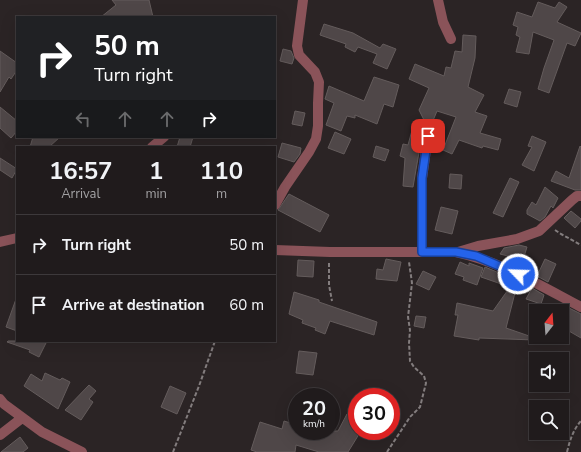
<!DOCTYPE html>
<html lang="en">
<head>
<meta charset="utf-8">
<style>
	:root { --surface:#201b1c; --page:#282425; --text:#f1f3f6; --muted:#a2a1a3; --line:#3d393b }
	body { margin:0; font-family:"Nunito Sans",sans-serif; background:var(--page); color:var(--text); height:100vh; display:flex; flex-direction:column; font-size:15px; white-space:nowrap }
	* { box-sizing:border-box; margin:0 }
	p { font-size:13px; color:var(--muted) }
	.icon { flex:none; width:22px; height:22px; fill:none; stroke:currentColor; stroke-width:2; stroke-linecap:round; stroke-linejoin:round }
	.map { position:relative; flex:1; overflow:hidden }
	.side { position:absolute; left:16px; top:146px; width:260px; height:196px; display:flex; flex-direction:column; background:var(--surface); border-radius:0px; box-shadow:0 4px 16px #0002,0 0 0 1px var(--line) }
	.side>* { flex:none }
	.banner { position:absolute; left:16px; top:16px; width:260px; height:122px; border-radius:0px; box-shadow:0 4px 16px #0002,0 0 0 1px var(--line); background:#202124; color:#fff; overflow:hidden }
	.needle { width:26px; rotate:17deg }
	.tools { position:absolute; left:529px; top:304px; display:grid; gap:8px }
	.tools a { display:grid; place-items:center; width:40px; height:40px; border-radius:0px; background:var(--surface); box-shadow:0 4px 16px #0002,0 0 0 1px var(--line); font-size:20px }
	.speed { position:absolute; left:288px; top:388px; display:flex; gap:8px; font-size:20px; font-weight:700; text-align:center }
	.speed>* { display:grid; place-content:center; width:52px; height:52px; border-radius:50%; background:var(--surface); box-shadow:0 4px 16px #0002,0 0 0 1px var(--line); line-height:1 }
	.speed small { font-size:10px; font-weight:400 }
	.speed .limit { border:6px solid #d22; background:#fff; color:#111 }
	.pin { position:absolute; display:grid; place-items:center; width:34px; height:34px; color:#fff; margin:-17px; border-radius:8px; box-shadow:0 2px 6px #0006 }
	.me { position:absolute; width:44px; margin:-22px; rotate:294deg; stroke-linejoin:round; filter:drop-shadow(0 0 3px #0008) }
	.turn { display:flex; align-items:center; gap:14px; height:84px; padding:0 12px; font-size:18px }
	.turn .icon { width:52px; height:52px; stroke-width:2.5 }
	.turn b { display:block; font-size:28px; line-height:34px }
	.lanes { display:flex; align-items:center; height:38px; padding:0 12px; background:#0003; justify-content:center; gap:20px; direction:ltr }
	.lanes .off { opacity:.35 }
	.eta { display:flex; justify-content:space-evenly; align-items:center; height:68px; text-align:center }
	.eta b { font-size:24px; font-weight:700; line-height:28px }
	ul { padding:0; list-style:none }
	li { display:flex; align-items:center; gap:12px; height:60px; padding:0 12px; border-top:1px solid var(--line) }
	li div { flex:1 }
	li b { display:block; font-size:15px }
	li em { font-style:normal }
	.map>svg:first-child { display:block }
	.building { fill:#4f4748; stroke:#645c5c }
	.lines { fill:none; stroke-linecap:round; stroke-linejoin:round }
	.path { stroke:#837d7e; stroke-width:2; stroke-dasharray:4 2; stroke-linecap:butt }
	.minor { stroke:#8a5359; stroke-width:10 }
	.route-casing { stroke:#184099; stroke-width:10 }
	.route { stroke:#2563eb; stroke-width:7 }
</style>
</head>
<body>
<div class="map">
<svg width="581" height="452" viewBox="0 0 581 452">
	<rect width="100%" height="100%" fill="#2b2425"/>
	<path class="building" d="M112,0H149L153,17H101L116,5Z
		M538,2L555,8L559,2L567,7L557,22L581,33L575,46L567,43L549,93L538,89L544,68L554,40L533,32L529,54L516,52L520,37L516,35L518,27L513,25L517,12L532,17Z
		M324,24L353,33L380,48L383,44L396,49L387,69L373,63L377,54L358,47L355,52L345,47L346,44L320,35Z
		M463,35L476,36L475,58L468,87L484,95L475,112L487,116L480,133L501,139L498,150L483,146L482,148L459,140L452,154L443,150L456,117L437,111L432,123L424,120L419,110L429,88L409,79L415,64L444,76L446,67L451,68L455,51L462,52Z
		M283,49L291,51L294,58L292,64L280,61Z
		M0,51L17,63V70L11,79L9,77L0,92Z
		M374,77L399,85L393,107L384,104L377,124L355,115V118L347,116L341,131L326,125L334,103L325,99L329,86L364,101Z
		M509,89L521,92L517,107L504,103Z
		M0,107L17,121V131L11,138L0,128Z
		M295,111L305,113L302,126L292,124Z
		M414,123L427,126L426,130L423,132L422,135L413,187L403,186L405,158L400,156L403,144L408,145Z
		M335,132L351,139L344,154L328,148Z
		M532,136L546,142L534,171L522,165L532,147L528,146Z
		M33,137H60L49,147H30Z
		M180,137H193L190,147H177Z
		M282,143L301,148L300,154L294,162L278,157Z
		M376,146L389,150L385,161L373,157Z
		M580,146L581,147V190H575L551,181L556,171L569,178Z
		M0,158L17,169L12,178L0,170Z
		M450,174L462,175L461,189L449,188Z
		M510,178L519,182L503,217L493,213Z
		M545,187L558,198L553,208L551,206L545,217L540,221L527,214V210L532,202L536,205Z
		M289,194L329,215L320,232L278,210Z
		M441,207L458,211L452,234L435,230Z
		M571,211L581,219V221L575,228L564,218Z
		M519,245L527,247L523,260L500,254L504,248Z
		M386,259L401,262L397,281L376,279L377,269L383,270Z
		M545,259L556,264L548,282L537,276Z
		M298,260L314,261L313,277L297,276Z
		M460,262L469,266V263L483,268L477,285L463,280L464,277L455,274Z
		M485,267L518,281L506,328L535,338V340L479,338V340L454,336L458,315H455L457,303L493,311L510,287L481,277Z
		M423,271L436,277L429,290L416,284Z
		M532,288L544,295L541,304L526,299Z
		M294,292L319,300V302L377,322L374,335L330,321L325,334L315,330L316,328L302,323L303,320L289,314Z
		M16,299L17,300V331L6,327Z
		M569,308L581,314V338L562,327V320Z
		M416,316L426,317L424,328L414,326Z
		M8,341H47L39,357L29,352L30,350L7,342Z
		M299,351L317,353L313,375L296,373Z
		M45,373L60,380L62,378L70,382L58,409L24,386L31,374L42,381Z
		M89,385L96,391L89,399L93,402L81,420L65,410Z
		M170,386L186,393L177,414L161,407Z
		M347,414L357,420V431H361L348,452H319L296,445L295,452H257L251,450L260,422L282,429L284,421L297,425V431H338Z
		M20,437L28,448L23,452H1Z"/>
	<g class="lines">
		<path class="path" d="M555,230L561,234L581,245
			M329,263V285L332,301
			M173,452L199,386L215,341
			M387,452L410,417L420,407L426,383L424,376L414,367L410,361L409,343L410,330L408,317L412,283L409,262
			M567,452C570,440 573,430 581,421"/>
		<path class="minor" d="M438,0L443,22L451,39
			M152,147L164,137
			M275,205L285,187L309,152L316,139L318,126V103L319,82L315,72L299,55L297,46L303,0
			M0,242L17,238
			M275,250L330,252H456C502,262 541,286 581,307
			M422,252V178L428,136
			M458,252L478,246L517,239L539,231L572,200L577,196H581
			M0,399L4,404L42,432L82,452
			M0,435L22,418"/>
	</g>
	<g class="lines">
		<defs>
			<path id="route" d="M428,136L422,178V252H456L476,256L518,274"/>
		</defs>
		<use href="#route" class="route-casing"/>
		<use href="#route" class="route"/>
	</g>
</svg>
<div class="tools">
<a><svg class="needle" viewBox="-14 -14 28 28"><path d="M0-13l5 13h-10z" fill="#e53935"/><path d="M0 13l5-13h-10z" fill="#a2a1a3"/></svg></a>
<a><svg class="icon" aria-label="sound" viewBox="0 0 24 24"><path d="M4 9h4l5-4v14l-5-4H4zM17 9q2 3 0 6"/></svg></a>
<a><svg class="icon" aria-label="search" viewBox="0 0 24 24"><circle cx="10" cy="10" r="6"/><path d="M15 15l6 6"/></svg></a>
</div>
<div class="speed"><div>20<small>km/h</small></div><div class="limit">30</div></div>
<div class="pin" style="left:428px;top:136px;background:#d93025"><svg class="icon" aria-label="arrive" viewBox="0 0 24 24"><path d="M6 21V4h12l-3 4 3 4H6"/></svg></div>
<svg class="me" style="left:518px;top:274px" viewBox="-20 -20 40 40"><circle r="17" fill="#2563eb" stroke="#fff" stroke-width="3"/><path d="M0-11L8 9 0 5-8 9z" fill="#fff"/></svg>
<div class="banner">
<div class="turn"><svg class="icon" aria-label="right" viewBox="0 0 24 24"><path d="M7 20v-9h11M14 6l5 5-5 5"/></svg><div><b>50 m</b>Turn right</div></div>
<div class="lanes"><svg class="icon off" aria-label="left" viewBox="0 0 24 24"><path d="M17 20v-9H6M10 6l-5 5 5 5"/></svg><svg class="icon off" aria-label="ahead" viewBox="0 0 24 24"><path d="M12 20V5M6 11l6-6 6 6"/></svg><svg class="icon off" aria-label="ahead" viewBox="0 0 24 24"><path d="M12 20V5M6 11l6-6 6 6"/></svg><svg class="icon" aria-label="right" viewBox="0 0 24 24"><path d="M7 20v-9h11M14 6l5 5-5 5"/></svg></div>
</div>
<section class="side">
<div class="eta">
<div><b>16:57</b><p>Arrival</p></div>
<div><b>1</b><p>min</p></div>
<div><b>110</b><p>m</p></div>
</div>
<ul>
<li><svg class="icon" aria-label="right" viewBox="0 0 24 24"><path d="M7 20v-9h11M14 6l5 5-5 5"/></svg><div><b>Turn right</b></div><em>50 m</em></li>
<li><svg class="icon" aria-label="arrive" viewBox="0 0 24 24"><path d="M6 21V4h12l-3 4 3 4H6"/></svg><div><b>Arrive at destination</b></div><em>60 m</em></li>
</ul>
</section>
</div>
</body>
</html>
